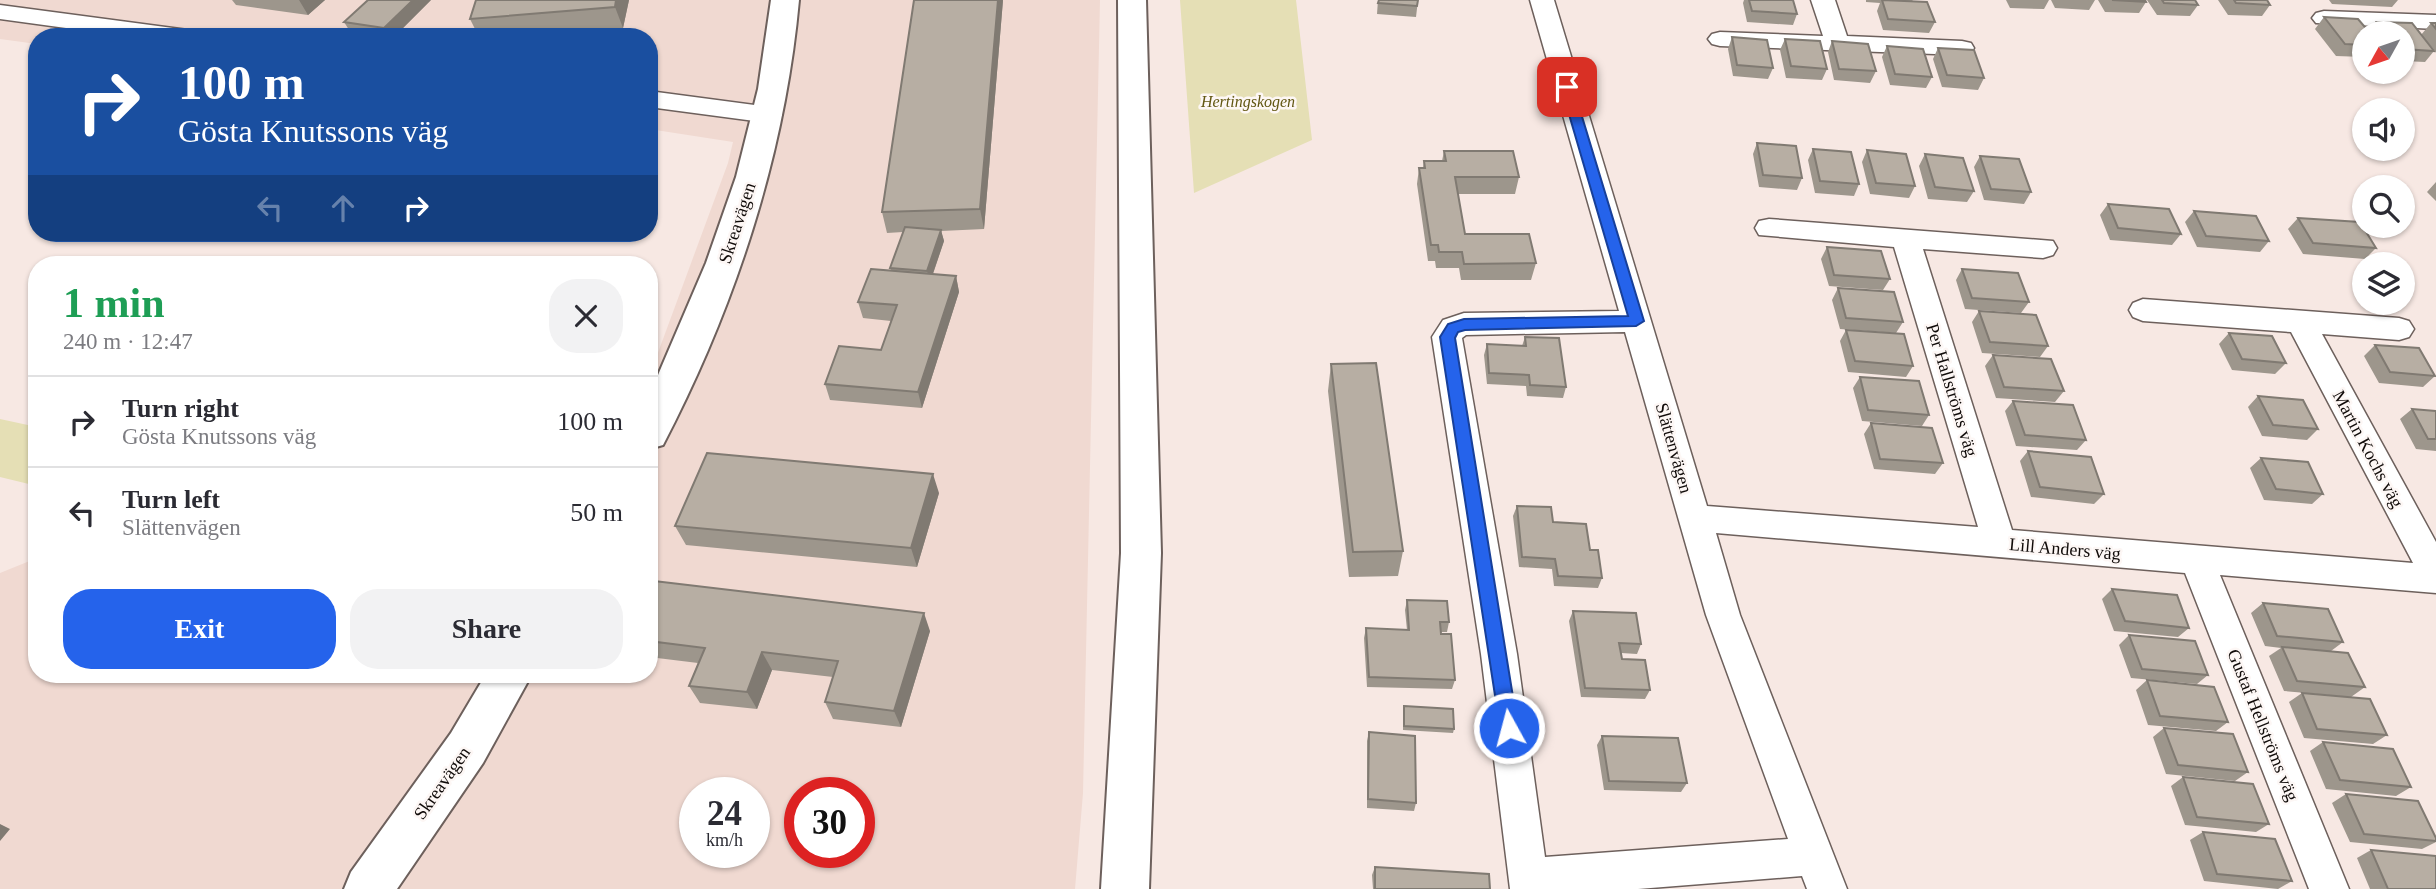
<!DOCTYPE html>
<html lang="en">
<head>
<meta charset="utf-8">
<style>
	:root { --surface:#fff; --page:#f2f2f3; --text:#2b2b33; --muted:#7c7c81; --line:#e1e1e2; --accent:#2563eb }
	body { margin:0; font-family:Georgia,serif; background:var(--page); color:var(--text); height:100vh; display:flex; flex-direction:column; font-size:26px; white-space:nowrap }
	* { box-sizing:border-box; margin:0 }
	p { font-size:23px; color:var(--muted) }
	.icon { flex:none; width:38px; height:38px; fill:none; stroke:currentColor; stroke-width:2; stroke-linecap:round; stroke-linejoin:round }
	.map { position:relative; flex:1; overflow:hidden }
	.drawer { position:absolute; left:28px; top:256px; width:630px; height:427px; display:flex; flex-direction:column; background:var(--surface); border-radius:28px; box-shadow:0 2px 5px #0004 }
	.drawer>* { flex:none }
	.hud { position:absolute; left:28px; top:28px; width:630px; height:214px; border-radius:28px; box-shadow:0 2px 5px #0004; background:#1a4fa0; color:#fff; overflow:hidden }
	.needle { width:46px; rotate:230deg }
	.buttons { position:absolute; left:2352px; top:21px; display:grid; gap:14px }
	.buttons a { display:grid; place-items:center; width:63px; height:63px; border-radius:50%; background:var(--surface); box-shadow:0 2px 5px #0004; font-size:35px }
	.speed { position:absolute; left:679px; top:777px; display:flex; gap:14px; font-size:35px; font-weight:700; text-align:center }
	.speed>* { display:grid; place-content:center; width:91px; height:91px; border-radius:50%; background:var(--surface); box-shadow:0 2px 5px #0004; line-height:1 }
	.speed small { font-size:18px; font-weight:400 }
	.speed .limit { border:10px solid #d22; background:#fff; color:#111 }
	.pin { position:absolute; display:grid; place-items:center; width:60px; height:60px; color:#fff; margin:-30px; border-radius:14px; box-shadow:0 4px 10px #0006 }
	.me { position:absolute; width:77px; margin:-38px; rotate:353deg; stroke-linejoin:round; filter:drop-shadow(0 0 5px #0008) }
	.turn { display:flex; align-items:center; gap:24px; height:147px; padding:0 35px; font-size:32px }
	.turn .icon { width:91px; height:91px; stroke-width:2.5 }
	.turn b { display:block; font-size:49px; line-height:60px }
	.lanes { display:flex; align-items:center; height:66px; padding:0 35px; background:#0003; justify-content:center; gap:35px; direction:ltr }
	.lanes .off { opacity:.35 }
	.round { display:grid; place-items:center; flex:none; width:74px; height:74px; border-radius:28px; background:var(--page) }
	.overview { display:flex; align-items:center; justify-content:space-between; height:119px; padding:0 35px }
	h1 { font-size:42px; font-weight:700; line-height:52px; color:#1e9e55 }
	.primary-button { display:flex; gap:14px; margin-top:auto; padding:14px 35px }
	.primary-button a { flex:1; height:80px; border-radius:28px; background:var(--accent); color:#fff; font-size:28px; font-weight:700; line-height:80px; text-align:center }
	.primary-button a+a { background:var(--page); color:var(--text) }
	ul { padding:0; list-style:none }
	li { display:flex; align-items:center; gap:21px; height:91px; padding:0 35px; border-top:2px solid var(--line) }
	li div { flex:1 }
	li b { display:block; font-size:26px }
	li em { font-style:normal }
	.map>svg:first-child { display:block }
	.built { fill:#f0d9d1; fill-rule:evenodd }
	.green { fill:#e5dfb5 }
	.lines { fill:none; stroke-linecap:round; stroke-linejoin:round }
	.minor-casing { stroke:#6d605c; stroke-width:3 }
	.tertiary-casing { stroke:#6d605c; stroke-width:4 }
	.secondary-casing { stroke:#6d605c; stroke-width:4 }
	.minor { fill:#fff; fill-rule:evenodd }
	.tertiary { fill:#fff; fill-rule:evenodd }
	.secondary { fill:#fff; fill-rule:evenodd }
	.wall { fill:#9d968c }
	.shaded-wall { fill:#807a72 }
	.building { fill:#b7aea3; stroke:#807a72; stroke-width:2 }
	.route { fill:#2563eb; stroke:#184099; stroke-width:2 }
	.labels { text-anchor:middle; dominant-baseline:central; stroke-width:5; stroke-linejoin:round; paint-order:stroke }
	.far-park-label { font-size:16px; font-style:italic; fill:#625712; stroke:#fdf7f5 }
	.street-label { font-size:18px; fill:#100b09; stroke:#fdf7f5 }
</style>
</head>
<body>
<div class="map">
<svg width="2436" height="889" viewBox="0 0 2436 889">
	<rect width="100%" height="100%" fill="#f7e8e3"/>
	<path class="built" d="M0,0H1100L1083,793L1075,889H0V573L37,558V674H649V377L728,163L733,142L649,129V37H37V44L0,39ZM695,793H754V852H695ZM800,793H859V852H800Z"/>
	<path class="green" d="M1180,0H1296L1312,140L1194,193Z
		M0,419L37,427V486L0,477Z"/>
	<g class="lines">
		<defs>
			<path id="minor" d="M1530,0H1554L1707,506L1978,527L1894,247L1759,235L1755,228L1759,221L1769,219L2053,241L2057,248L2053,255L2043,258L1923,249L2012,530L2413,563L2291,332L2143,321L2133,317L2129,310L2133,303L2143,299L2399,318L2409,321L2414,329L2409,337L2399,340L2322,334L2436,542V593L2220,575L2349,889H2309L2185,573L1716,533L1740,615L1847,889H1807L1802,876L1638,889H1510L1481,654L1432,337L1443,320L1464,313L1619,311ZM1625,332L1706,615L1788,839L1545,857L1517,654L1462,338L1466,335Z
				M1811,0H1835L1847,36L1962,41L1971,43L1974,48L1971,53L1962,55L1720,46L1712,44L1708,39L1712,34L1720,32L1823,36Z
				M0,5L188,30L196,32L200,37H132L0,19Z
				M2324,11L2436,15V29L2316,23L2312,18L2316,13Z
				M649,91L769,107L778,109L782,115L778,121L769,123L649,107Z"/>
			<path id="tertiary" d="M771,0H799C785,155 735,307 663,445L649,449V396L706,263L736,177L758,89Z
				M486,674H532L483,763L397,889H344L351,872L451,733Z"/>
			<path id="secondary" d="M1118,0H1146L1161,553L1149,889H1101L1121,553Z"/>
		</defs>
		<use href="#minor" class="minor-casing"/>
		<use href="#tertiary" class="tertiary-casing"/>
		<use href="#secondary" class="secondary-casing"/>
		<use href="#minor" class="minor"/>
		<use href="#tertiary" class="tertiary"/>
		<use href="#secondary" class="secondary"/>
	</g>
	<path class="wall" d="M232,0H325L308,15L236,5Z
		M431,0L394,37H373L351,33L344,22Z
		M476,0H629L623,28L517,37H479L470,19Z
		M1003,0L984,229L941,231L944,241L933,274L956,276L959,292L922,408L830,400L825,384L881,350L891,321L863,318L858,302L891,270L890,268L903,232L887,233L882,212Z
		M1378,0H1418L1416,17L1377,14Z
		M1744,0H1793L1797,14L1793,25L1747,22L1743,3Z
		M1866,0H1913L1912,1L1935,22L1929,33L1883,30L1877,11L1880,3L1866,2Z
		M2006,0H2049L2044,9L2010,8Z
		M2051,0H2095L2089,10L2055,8Z
		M2098,0H2145L2146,2L2139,13L2105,12Z
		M2147,0H2195L2198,5L2190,16L2157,15Z
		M2218,0H2267L2270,5L2262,16L2228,15Z
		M2329,0H2398L2392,7L2332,4Z
		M2324,17L2358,19L2369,32L2377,22L2412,23L2434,51L2425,62L2403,61V33H2364V57L2336,56L2315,29Z
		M2431,23H2436V52L2421,35Z
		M1732,37L1773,68L1768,79L1733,76L1728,49Z
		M1785,39L1827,69L1822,80L1786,78L1780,50Z
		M1832,41L1876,71L1870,83L1834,80L1828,52Z
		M1887,46L1932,77L1926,88L1890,85L1882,57Z
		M1938,48L1984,78L1978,90L1942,87L1933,59Z
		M1757,143L1802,178L1797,190L1759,187L1753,154Z
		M1813,149L1859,184L1854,196L1815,193L1808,160Z
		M1867,150L1915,186L1909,198L1870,194L1862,162Z
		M1444,151L1519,177L1515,194H1458L1465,234L1536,263L1531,280H1461L1459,268H1436L1435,261H1428L1417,184L1419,168H1423L1424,161H1442Z
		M1925,154L1974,191L1967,202L1928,199L1919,166Z
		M1980,156L2031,192L2024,204L1984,200L1974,167Z
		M2436,182V201L2427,192Z
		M2108,204L2181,234L2172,245L2110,240L2100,215Z
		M2194,211L2269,241L2260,252L2197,247L2185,222Z
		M2298,218L2376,248L2365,259L2303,254L2288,229Z
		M1827,247L1890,279L1883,290L1829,286L1821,259Z
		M1962,269L2029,302L2021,313L1965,309L1956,280Z
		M1838,288L1903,322L1896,333L1840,329L1832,300Z
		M1979,311L2048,346L2040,357L1982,353L1972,322Z
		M1846,330L1913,366L1906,377L1848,372L1840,341Z
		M2229,333L2286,363L2275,374L2232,370L2219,344Z
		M1525,337L1566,387L1563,398L1527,396L1526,386L1487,384L1484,355L1487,344L1522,346Z
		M2375,345L2435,376L2423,387L2379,383L2364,356Z
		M1993,355L2064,391L2055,402L1996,398L1985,366Z
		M1331,364L1403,551L1398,576L1349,577L1328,391Z
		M1860,377L1929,415L1922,426L1862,421L1853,388Z
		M2258,396L2318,429L2307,440L2262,436L2248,407Z
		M2013,401L2086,440L2077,450L2016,446L2005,411Z
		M2412,409L2436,411V451L2416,449L2400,419Z
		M1871,423L1943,463L1935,474L1874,469L1864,434Z
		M2028,451L2104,494L2094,504L2031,497L2020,461Z
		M2261,458L2323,494L2312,504L2264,500L2250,468Z
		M939,493L917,567L686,545L675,526Z
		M1517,506L1553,522L1590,550L1602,578L1598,588L1554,586L1552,569L1519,567L1513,516Z
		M2112,589L2189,628L2178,637L2114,631L2102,599Z
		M649,591L930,631L901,727L833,719L825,702L833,677L772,670L757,709L700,703L689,686L698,663L649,657Z
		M1407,600L1449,622L1447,632H1441L1455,680L1452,689L1367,687L1364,638L1366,628L1407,630L1405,610Z
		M2263,603L2343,642L2331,651L2365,687L2351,697L2284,691L2269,656L2281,648L2265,646L2251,613Z
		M1573,611L1641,644L1637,654L1621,653L1622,659L1650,690L1645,699L1581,697L1569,621Z
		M2129,635L2208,675L2197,684L2131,678L2119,645Z
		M2147,680L2228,722L2216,731L2148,725L2136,690Z
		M2302,693L2387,735L2373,744L2304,738L2289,702Z
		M1404,706L1454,729L1453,733L1403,730V710Z
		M2164,728L2248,772L2235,781L2166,774L2153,737Z
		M1369,732L1416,803L1414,811L1367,808V741Z
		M1602,736L1687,783L1681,792L1604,790L1597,745Z
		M2323,742L2411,787L2396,796L2326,789L2310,751Z
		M2183,777L2269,824L2256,832L2185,825L2171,786Z
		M2346,794L2436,838V842L2422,849L2350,842L2332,803Z
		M2203,832L2292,881L2278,889L2204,881L2190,840Z
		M2371,850L2436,889H2370L2357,858Z
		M1375,867L1490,889H1373L1372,875Z"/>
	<path class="shaded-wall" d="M299,0H325L308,15Z
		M413,0H431L394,37H389L384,28Z
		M616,0H629L623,28L615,7Z
		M998,0H1003L984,229L980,209Z
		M941,230L944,241L930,282L927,271Z
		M956,276L959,292L922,408L918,392Z
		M933,474L939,493L917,567L911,548Z
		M924,613L930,631L901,727L894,711Z
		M762,652L772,670L757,709L747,692Z
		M0,824L10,829L0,841Z"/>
	<path class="building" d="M368,0H413L384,28L344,22Z
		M476,0H616L615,7L470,19Z
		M914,0H998L980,209L882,212Z
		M1379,0H1418L1417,6L1378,3Z
		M1749,0H1793L1797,14L1752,11Z
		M1882,0L1927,2L1935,22L1888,19Z
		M2112,0H2145L2146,2Z
		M2162,0H2195L2198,5L2164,3Z
		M2234,0H2267L2270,5L2236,3Z
		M2324,17L2358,19L2370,33H2364V45L2345,44Z
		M2377,22L2412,23L2434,51L2403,49V33H2386Z
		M2431,23H2436V29Z
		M1732,37L1767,40L1773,68L1737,65Z
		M1785,39L1820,41L1827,69L1791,66Z
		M1832,41L1868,44L1876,71L1839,69Z
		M1887,46L1923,49L1932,77L1895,74Z
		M1938,48L1974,50L1984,78L1947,75Z
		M1757,143L1796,146L1802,178L1763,175Z
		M1813,149L1851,152L1859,184L1820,181Z
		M1867,150L1906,154L1915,186L1876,183Z
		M1444,151H1513L1519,177H1455L1465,234H1529L1536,263L1464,264L1462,252H1439L1438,245H1431L1419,168H1425L1424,161H1446Z
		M1925,154L1963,158L1974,191L1935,187Z
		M1980,156L2019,159L2031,192L1991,189Z
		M2108,204L2169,209L2181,234L2118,228Z
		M2194,211L2256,216L2269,241L2206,236Z
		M2298,218L2360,222L2376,248L2313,243Z
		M905,227L941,230L927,271L890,268Z
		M1827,247L1881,251L1890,279L1834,275Z
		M871,269L956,276L918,392L825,384L839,346L881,350L897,305L858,302Z
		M1962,269L2018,273L2029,302L1972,298Z
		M1838,288L1894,292L1903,322L1846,318Z
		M1979,311L2036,315L2048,346L1990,342Z
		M1846,330L1904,334L1913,366L1855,361Z
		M2229,333L2272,336L2286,363L2242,359Z
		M1525,337L1559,338L1566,387L1530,385L1529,375L1489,373L1487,344L1526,346Z
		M2375,345L2419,348L2435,376L2390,372Z
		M1993,355L2051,359L2064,391L2004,387Z
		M1376,363L1403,551L1353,552L1331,364Z
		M1860,377L1919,381L1929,415L1868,410Z
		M2258,396L2303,400L2318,429L2273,425Z
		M2013,401L2073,405L2086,440L2025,435Z
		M2412,409L2436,411V439H2428Z
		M1871,423L1932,428L1943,463L1880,459Z
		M2028,451L2091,457L2104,494L2040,487Z
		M707,453L933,474L911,548L675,526Z
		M2261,458L2308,462L2323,494L2276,489Z
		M1517,506L1551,507L1553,522L1586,524L1590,550H1598L1602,578L1558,576L1555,559L1522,557Z
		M654,581L924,613L894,711L825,702L838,661L762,652L747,692L689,686L705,648L649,641V591Z
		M2112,589L2177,595L2189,628L2125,621Z
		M1407,600L1447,601L1449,622H1440L1441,634H1451L1455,680L1369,677L1366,628L1409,630Z
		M2263,603L2328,609L2343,642L2277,636Z
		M1573,611L1636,613L1641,644L1619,643L1622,659L1645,660L1650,690L1585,688Z
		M2129,635L2195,641L2208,675L2142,669Z
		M2282,647L2348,653L2365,687L2297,681Z
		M2147,680L2214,687L2228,722L2160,716Z
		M2302,693L2370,699L2387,735L2317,729Z
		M1404,706L1453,709L1454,729L1404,726Z
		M2164,728L2233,734L2248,772L2178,765Z
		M1369,732L1415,736L1416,803L1368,799Z
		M1602,736L1678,738L1687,783L1609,781Z
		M2323,742L2393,749L2411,787L2340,780Z
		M2183,777L2253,784L2269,824L2197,817Z
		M2346,794L2418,801L2436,838V841L2364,834Z
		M2203,832L2275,839L2292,881L2217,874Z
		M2371,850L2436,856V889H2388Z
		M1375,867L1489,874L1490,889H1375Z"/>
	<path class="route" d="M1567,83L1573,87L1644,321L1636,326L1465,330L1458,332L1455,338L1518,728L1516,734L1509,737L1502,734L1500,728L1440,337L1448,324L1464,319L1628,316L1561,87Z"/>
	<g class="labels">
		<g class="far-park-label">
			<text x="1248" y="101">Hertingskogen</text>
		</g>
		<g class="street-label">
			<text transform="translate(737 223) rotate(-72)">Skreavägen</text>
			<text transform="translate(1952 390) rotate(73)">Per Hallströms väg</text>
			<text transform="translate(1674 448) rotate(74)">Slättenvägen</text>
			<text transform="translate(2368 449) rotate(62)">Martin Kochs väg</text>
			<text transform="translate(2065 549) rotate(5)">Lill Anders väg</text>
			<text transform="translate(2263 725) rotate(68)">Gustaf Hellströms väg</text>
			<text transform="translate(442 783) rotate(-55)">Skreavägen</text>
		</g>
	</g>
</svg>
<div class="buttons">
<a><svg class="needle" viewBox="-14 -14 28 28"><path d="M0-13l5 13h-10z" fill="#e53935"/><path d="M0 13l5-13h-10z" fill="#7c7c81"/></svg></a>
<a><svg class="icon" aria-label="sound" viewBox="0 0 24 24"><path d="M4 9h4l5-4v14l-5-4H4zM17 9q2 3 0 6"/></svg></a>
<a><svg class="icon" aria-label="search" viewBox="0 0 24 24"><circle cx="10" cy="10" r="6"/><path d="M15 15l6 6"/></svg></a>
<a><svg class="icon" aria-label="layers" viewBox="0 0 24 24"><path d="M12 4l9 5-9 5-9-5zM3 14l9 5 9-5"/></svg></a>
</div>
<div class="speed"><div>24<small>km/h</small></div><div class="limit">30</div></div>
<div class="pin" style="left:1567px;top:87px;background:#d93025"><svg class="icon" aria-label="arrive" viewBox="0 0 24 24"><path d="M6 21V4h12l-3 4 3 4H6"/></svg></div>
<svg class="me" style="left:1509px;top:728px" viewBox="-20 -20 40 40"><circle r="17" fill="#2563eb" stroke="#fff" stroke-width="3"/><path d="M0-11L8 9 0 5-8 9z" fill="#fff"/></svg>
<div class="hud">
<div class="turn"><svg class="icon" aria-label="right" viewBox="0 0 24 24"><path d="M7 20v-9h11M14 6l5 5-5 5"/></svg><div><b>100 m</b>Gösta Knutssons väg</div></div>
<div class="lanes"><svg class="icon off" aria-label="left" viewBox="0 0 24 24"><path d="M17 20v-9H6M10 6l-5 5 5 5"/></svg><svg class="icon off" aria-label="ahead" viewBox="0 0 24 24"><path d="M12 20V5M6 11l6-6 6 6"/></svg><svg class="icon" aria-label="right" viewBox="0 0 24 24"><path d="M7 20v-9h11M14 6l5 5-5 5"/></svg></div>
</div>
<section class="drawer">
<div class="overview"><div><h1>1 min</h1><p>240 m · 12:47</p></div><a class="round"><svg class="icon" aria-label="close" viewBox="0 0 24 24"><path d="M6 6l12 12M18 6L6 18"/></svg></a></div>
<ul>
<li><svg class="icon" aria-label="right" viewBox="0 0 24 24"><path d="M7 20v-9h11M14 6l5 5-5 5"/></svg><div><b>Turn right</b><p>Gösta Knutssons väg</p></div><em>100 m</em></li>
<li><svg class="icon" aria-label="left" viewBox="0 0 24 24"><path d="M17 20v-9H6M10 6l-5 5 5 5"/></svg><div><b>Turn left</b><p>Slättenvägen</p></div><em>50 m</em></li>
</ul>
<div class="primary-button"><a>Exit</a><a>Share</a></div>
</section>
</div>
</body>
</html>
